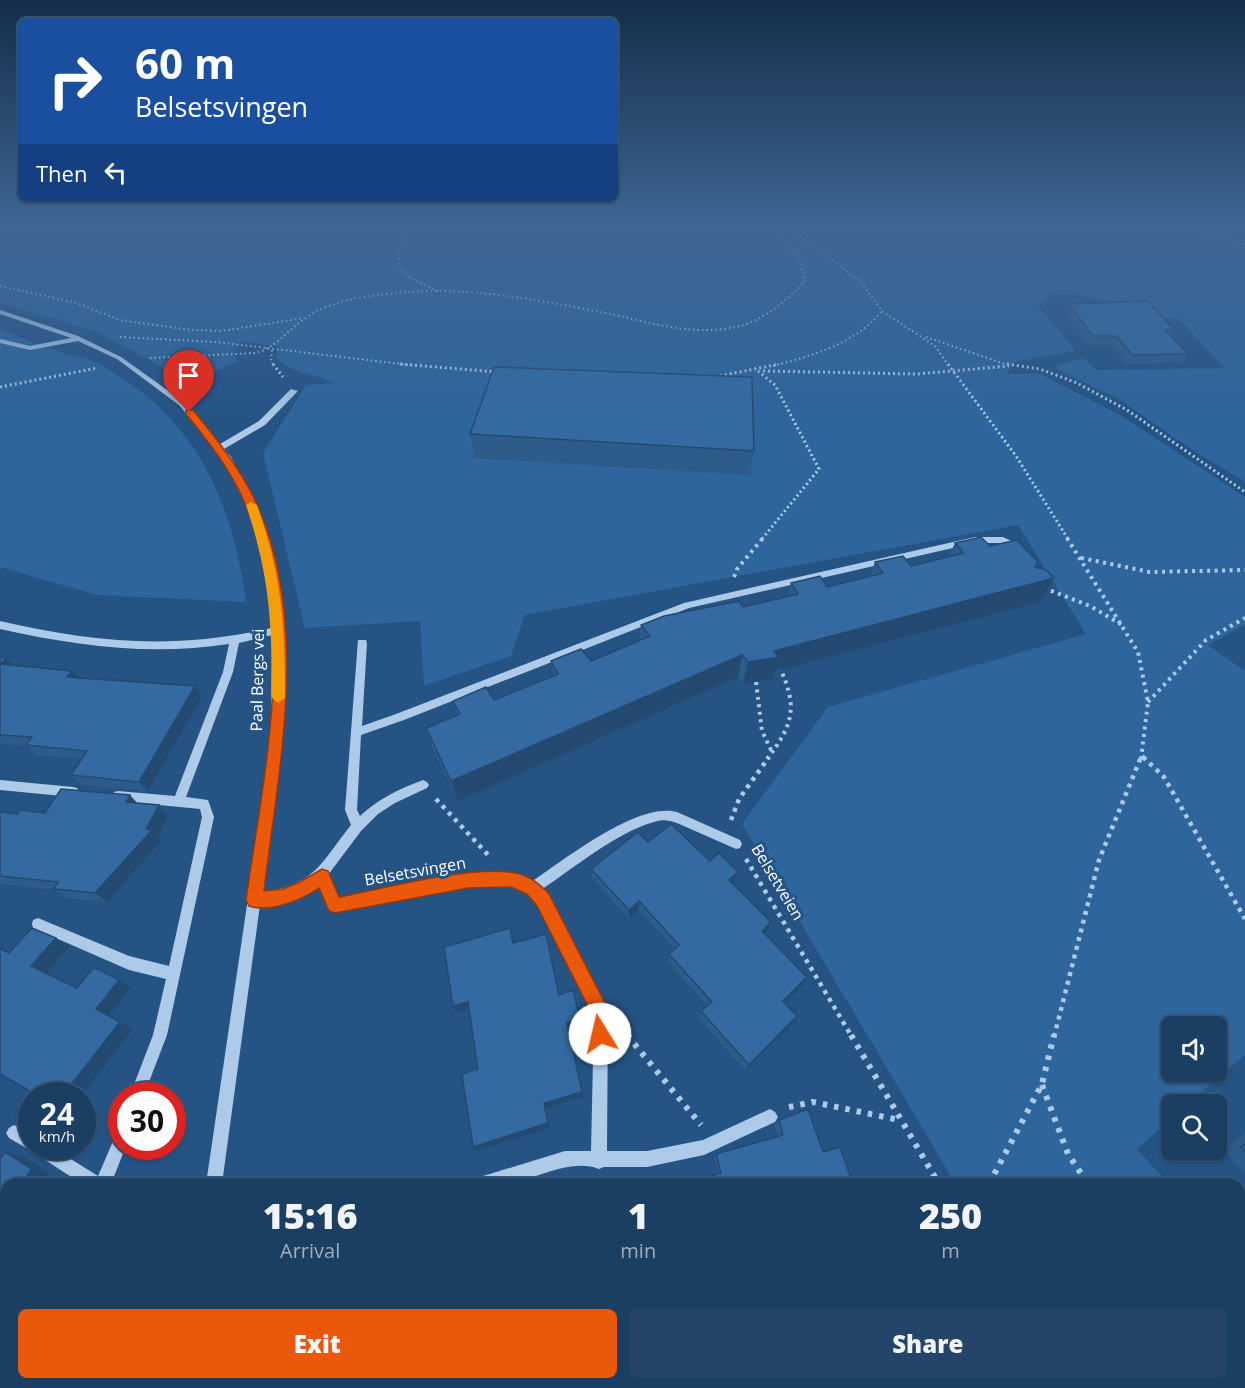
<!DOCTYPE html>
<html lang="en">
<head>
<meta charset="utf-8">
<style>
	:root { --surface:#1b3e63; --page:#244569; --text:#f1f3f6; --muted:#a0aebe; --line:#395778; --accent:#ea580c }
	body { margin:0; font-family:"Open Sans",sans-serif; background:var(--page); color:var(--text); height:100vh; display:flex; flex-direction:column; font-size:22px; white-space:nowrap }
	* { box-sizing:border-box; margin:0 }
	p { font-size:20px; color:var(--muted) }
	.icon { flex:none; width:33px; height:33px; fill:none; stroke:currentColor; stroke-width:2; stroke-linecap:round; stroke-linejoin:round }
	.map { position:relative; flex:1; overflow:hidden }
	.panel { position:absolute; left:0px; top:1178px; width:1245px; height:212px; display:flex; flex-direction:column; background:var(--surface); border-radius:18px 18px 0 0; box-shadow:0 2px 4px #0004,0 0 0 2px var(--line) }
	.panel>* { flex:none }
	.top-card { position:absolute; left:18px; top:18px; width:600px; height:183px; border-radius:9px; box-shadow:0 2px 4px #0004,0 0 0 2px var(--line); background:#1a4fa0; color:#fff; overflow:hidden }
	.tools { position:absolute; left:1161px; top:1016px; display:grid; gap:12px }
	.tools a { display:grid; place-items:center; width:66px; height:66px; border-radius:9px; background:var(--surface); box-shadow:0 2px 4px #0004,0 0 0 2px var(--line); font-size:30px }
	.speed { position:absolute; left:18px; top:1082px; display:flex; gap:12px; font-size:30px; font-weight:700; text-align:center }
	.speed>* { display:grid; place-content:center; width:78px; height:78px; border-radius:50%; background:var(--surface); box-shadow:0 2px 4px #0004,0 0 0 2px var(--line); line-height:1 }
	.speed small { font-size:15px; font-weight:400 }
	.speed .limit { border:9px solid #d22; background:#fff; color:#111 }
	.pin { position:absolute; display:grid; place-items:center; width:51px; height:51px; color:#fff; margin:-62px -26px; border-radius:50% 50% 50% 0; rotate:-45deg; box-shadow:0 0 6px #0007 }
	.pin .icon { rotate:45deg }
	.me { position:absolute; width:66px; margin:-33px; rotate:351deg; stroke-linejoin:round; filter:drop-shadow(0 0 4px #0008) }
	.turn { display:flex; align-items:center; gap:21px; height:126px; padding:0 18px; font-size:27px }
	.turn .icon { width:78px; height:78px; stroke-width:2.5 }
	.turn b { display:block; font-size:42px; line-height:51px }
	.then { display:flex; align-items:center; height:57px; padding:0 18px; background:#0003; gap:12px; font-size:22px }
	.eta { display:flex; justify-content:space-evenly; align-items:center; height:102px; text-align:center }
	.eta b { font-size:36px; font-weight:800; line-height:42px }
	.primary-button { display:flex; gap:12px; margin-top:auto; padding:12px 18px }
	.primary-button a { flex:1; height:69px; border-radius:9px; background:var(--accent); color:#fff; font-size:24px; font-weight:800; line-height:69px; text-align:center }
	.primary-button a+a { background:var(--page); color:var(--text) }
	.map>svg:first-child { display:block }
	.green { fill:#2e659c; fill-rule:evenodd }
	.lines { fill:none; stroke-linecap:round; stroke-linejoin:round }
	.path-far4 { stroke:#adcbe8; stroke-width:2; stroke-dasharray:1.5 3; stroke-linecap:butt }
	.path-far3 { stroke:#adcbe8; stroke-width:3; stroke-dasharray:2 3; stroke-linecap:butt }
	.path-far2 { stroke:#adcbe8; stroke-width:4; stroke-dasharray:3 4.5; stroke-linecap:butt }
	.path-far1 { stroke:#adcbe8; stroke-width:4.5; stroke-dasharray:4 5; stroke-linecap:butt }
	.path { stroke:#adcbe8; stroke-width:6; stroke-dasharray:4.5 7; stroke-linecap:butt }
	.minor { fill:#adcbe8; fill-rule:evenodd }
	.wall { fill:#2d5b8a }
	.shaded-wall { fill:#244a71 }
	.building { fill:#346aa1; stroke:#244a71; stroke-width:1.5 }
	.route { fill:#ea580c; stroke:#983908; stroke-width:1.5 }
	.slow { fill:#f59e0b }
	.labels { text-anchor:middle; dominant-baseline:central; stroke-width:6; stroke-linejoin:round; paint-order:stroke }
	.street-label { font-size:16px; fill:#fff; stroke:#245384 }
</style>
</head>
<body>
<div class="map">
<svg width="1245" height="1388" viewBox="0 0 1245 1388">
	<rect width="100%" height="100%" fill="#245384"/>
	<path class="green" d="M0,228H1245V482L1191,449L1119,399L1058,370L1057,365L1083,358L1097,370L1225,368L1180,320L1159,317L1146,309L1074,294L1046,295L1048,301L1037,305L1076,351L1013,362L1007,374L1038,373L1122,416L1245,497V624L1208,645L1245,671V1055L1188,1104H1172L1171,1119L1137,1149L1168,1183H955L742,824L828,707L1086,634L1018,525L525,615L511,656L424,686L420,621L305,628L263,453L306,385L334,383C316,374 287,372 276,357L280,347L242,341L233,355L238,361L199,378L185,379L98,332L0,303ZM1172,1026H1216V1071H1172Z
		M0,329C20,337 40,346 60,352C72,356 88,358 99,364C195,415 232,500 246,602L97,595L0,567Z
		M1239,1263L1245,1270V1388H1042L1041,1383H1239Z"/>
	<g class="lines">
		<path class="path-far4" d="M406,228L398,253L400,269L413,280L438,291
			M789,228L861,282L882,311L935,346L949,366
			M1182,228L1245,244
			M798,255L803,240
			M0,286L77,303L120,320L191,330L221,331L304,318
			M120,337L216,342L418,366
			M926,337L1011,366
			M272,350L271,361L274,366
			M150,358L256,353C279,346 288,329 307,317C335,298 375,295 407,292C475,287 544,301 610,314C652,323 696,337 740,326C766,319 788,299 806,280L799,257L769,228
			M773,366C811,356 857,343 882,311"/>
		<path class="path-far3" d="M273,364L283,377
			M400,364L497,372
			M948,364L1016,456L1068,539
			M1007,364L1040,369L1077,383L1127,410L1245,492
			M758,371L775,385L819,469L762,539
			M763,371L917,374L1009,366
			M720,376L779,364
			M0,387L97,368"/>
		<path class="path-far2" d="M1067,538L1138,652L1148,702L1141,759
			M1081,558L1150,572L1245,570
			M734,577L737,569L763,538
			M1044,588L1090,606L1124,626
			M756,682L762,731L772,752
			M1148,702L1206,640L1245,618
			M1142,756L1145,759
			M767,759C794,724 798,706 779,666"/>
		<path class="path-far1" d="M1143,757L1164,777L1245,919
			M436,799L490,857
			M731,820L739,799L769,757
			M746,859L852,1037
			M624,1032L628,1037
			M1054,1037L1099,860L1141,757"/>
		<path class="path" d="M627,1035L701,1125
			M851,1035L939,1184
			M1042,1085L1068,1154L1088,1184
			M789,1107L813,1102L899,1120
			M989,1184L1042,1084L1054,1035
			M923,1383L927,1388
			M1007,1383V1388
			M1194,1383L1195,1388
			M942,1388L966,1383"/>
		<path class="minor" d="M0,310L78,336L121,357L184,402L220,444L259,421L291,389L298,391L265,425L224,449L231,457L260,516L277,580L281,627L284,630L282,633C283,651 283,670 282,689C281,757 271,825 262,893C317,883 319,865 351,825L345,810L358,640H366L367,643L362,726L396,714L684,603L975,537H1003L1023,547V551L1020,552L1001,543H975L689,608L404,720L361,735L357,810L360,816C378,799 399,789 423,780L427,782L429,785L427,788L395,803L378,814L361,831L328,875L338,898L426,881L477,873L497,872L513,874L531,882C564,860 638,801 677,812L740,840L742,844L740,848L736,849L677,823C669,820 662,819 654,822C619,831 572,869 541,890L547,896L608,1013L607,1151H647L703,1140L770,1109L775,1112L778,1117L775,1122L704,1155L647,1167H604L599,1169C574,1158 538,1177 513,1183C501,1185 487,1184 475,1184L477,1178L483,1176L565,1151H591L594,1014L539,904L529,895L517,888L497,884L452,888L335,911L330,909L319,884C300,896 282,901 260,905L222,1184H206L264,789L271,718L272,635L239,643L233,672L186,797L208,800L214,817L167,1035L144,1095H130L153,1035L166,979L129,970L33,928L32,924L33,920L38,918L129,956L169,966L202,817L200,809L118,801L114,800L112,796L114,792L118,791L175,796L223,672L229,644C151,656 76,646 0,629V621C95,643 175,650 271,628L267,580L251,516L223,458L179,405L117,359L78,341L30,350L0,343V339L30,346L71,338L0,314Z
			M0,780L73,787L77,788L79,792L77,796L73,797L0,790Z
			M14,1125L32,1134V1146H50L98,1176L117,1132L122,1130V1146H126L111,1184H82L30,1150L9,1138L6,1133L9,1128Z
			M6,1375V1383H18L16,1388H0L3,1377Z
			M177,1383H195V1388H177Z
			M442,1383H460L461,1388H443Z
			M788,1383H809L807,1388H786Z"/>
	</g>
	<path class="wall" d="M1069,304L1174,330L1171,336L1188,354L1182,363L1127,364L1112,345H1089L1065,313Z
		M470,434L754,451L750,475L474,458Z
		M955,543L990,546L1035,567L1054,578L1040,602L775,671L773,679L743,684L738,677L458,801L433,749L426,728L457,715L453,701L494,700L553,676L551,661H591L640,640L641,625L743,607L788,596L791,583L827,587L870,576L875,562L911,566L949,556Z
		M0,657L12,665L78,678L202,697L148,791L81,785L71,775L82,759L37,755L27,746L0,744Z
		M137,803L159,805L168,816L158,836L162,840L107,902L67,898L55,890L0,884V812L17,814L45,813Z
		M648,842L738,872L735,881L733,883L771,922L768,931L764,933L807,977L803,985L785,1002L797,1016L793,1022L745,1071L699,1018L701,1011L707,1006L668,962L669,954L675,949L639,910L629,919L592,878L591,869Z
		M779,1120L823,1152L718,1174L714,1158L716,1154L778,1136L774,1125Z
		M1245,1133V1174L1224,1151Z
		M826,1383H868L870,1388H825L824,1384Z"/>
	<path class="shaded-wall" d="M1054,578L1040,602L775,671L773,679L743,684L748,662L774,651Z
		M742,655L738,677L458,801L451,781Z
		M6,658L16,669L1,664Z
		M72,671L81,681L67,677Z
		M195,686L202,697L148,791L139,782Z
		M130,795L140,806L126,802Z
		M159,805L168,816L158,836L162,840L107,902L95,893L146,829Z
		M738,872L735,881L727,889L729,880Z
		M639,901V910L629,919V910Z
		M771,922L768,931L758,939L762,931Z
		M56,938L69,946L46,974L31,966Z
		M807,977L803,985L779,1008L783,1001Z
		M119,980L131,987L109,1016L133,1029L82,1095H63L96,1009Z
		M468,1002L471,1009L457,1013L453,1006Z
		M797,1016L793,1022L745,1071L749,1065Z
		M580,1019L581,1026L568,1030L567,1023Z
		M582,1092L583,1097L546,1108L550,1128L477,1151L473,1147L544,1103Z
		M5,1152L22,1156L49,1173L41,1184H21Z
		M6,1204V1212L2,1209Z
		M6,1260V1287L0,1295V1268Z"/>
	<path class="building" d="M1148,301L1174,330H1165L1188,354L1132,355L1117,336H1093L1069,304Z
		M494,367L752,377L754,451L470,434Z
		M981,537L990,546L1017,540L1038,562L1035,567L1046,570L1054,578L774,651L779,657L748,662L742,655L451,781L426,728L460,714L453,701L486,687L494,700L558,674L551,661L581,649L591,661L650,636L641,625L664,616L739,601L743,607L798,594L791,583L820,576L827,587L883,573L875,562L903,556L911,566L964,553L955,543Z
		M0,657L6,658L1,664L72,671L67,677L195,686L139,782L71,775L87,751L26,745L32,737L0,735Z
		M61,789L130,795L126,802L159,805L146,829L152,830L95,893L54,889L58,882L0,876V812L17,814L20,810L45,813Z
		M671,824L710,861L719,853L738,872L729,880L771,922L762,931L807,977L783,1001L797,1016L749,1065L701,1011L712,1002L669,954L679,945L639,901L629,910L591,869L638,832L648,842Z
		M32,928L56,938L31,966L77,988L94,967L119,980L96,1009L120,1022L63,1095H37L0,1074V948L9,953Z
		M510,928L513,943L546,934L559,995L573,990L580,1019L567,1023L582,1092L544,1103L548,1123L473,1147L462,1074L478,1069L468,1002L453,1006L444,947Z
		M808,1109L823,1152L840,1147L853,1184H686L721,1173L716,1154L783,1135L779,1120Z
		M1245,1144V1152L1241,1147Z
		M5,1152L32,1169L21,1184H6V1204L2,1209L6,1212V1260L0,1268V1159Z
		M841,1383H868L870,1388H831L830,1387Z"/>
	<linearGradient id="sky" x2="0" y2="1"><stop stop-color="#142e49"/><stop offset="0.54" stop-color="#3f6694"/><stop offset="1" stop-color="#3f6694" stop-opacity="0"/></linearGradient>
	<rect width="1245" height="422" fill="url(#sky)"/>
	<path class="route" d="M186,410H193C216,438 239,467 255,500C311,621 279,764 264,891L283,889L300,882L322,869L328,871L339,897C387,888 463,867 509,872C525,873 539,883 549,894L610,1013L607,1040L600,1043L594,1040L592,1014L537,906L527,894L511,887L468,888L335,913L329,911L319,888C302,900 269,913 249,906L246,900C264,771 299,626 244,501C230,469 208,441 186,414Z"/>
	<path class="slow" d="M251,502L257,505C282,577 285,623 285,698L278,703L272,698C272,623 270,577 246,505Z"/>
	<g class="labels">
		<g class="street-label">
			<text transform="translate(257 680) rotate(-89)">Paal Bergs vei</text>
			<text transform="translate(415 871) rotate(-10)">Belsetsvingen</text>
			<text transform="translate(778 882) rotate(59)">Belsetveien</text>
		</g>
	</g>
</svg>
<div class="tools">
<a><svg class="icon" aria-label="sound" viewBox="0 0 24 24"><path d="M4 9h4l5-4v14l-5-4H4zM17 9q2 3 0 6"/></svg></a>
<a><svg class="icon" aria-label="search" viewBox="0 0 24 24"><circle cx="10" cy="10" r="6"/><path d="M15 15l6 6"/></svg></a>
</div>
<div class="speed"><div>24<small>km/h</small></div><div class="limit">30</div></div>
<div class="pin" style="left:189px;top:412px;background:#d93025"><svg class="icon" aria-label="arrive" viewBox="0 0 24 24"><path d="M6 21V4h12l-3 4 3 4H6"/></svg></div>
<svg class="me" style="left:600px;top:1034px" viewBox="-20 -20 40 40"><circle r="19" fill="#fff"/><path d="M0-13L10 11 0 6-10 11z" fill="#ea580c"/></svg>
<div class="top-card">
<div class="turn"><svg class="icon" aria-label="right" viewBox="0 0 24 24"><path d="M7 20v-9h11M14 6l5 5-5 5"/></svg><div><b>60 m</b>Belsetsvingen</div></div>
<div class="then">Then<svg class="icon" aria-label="left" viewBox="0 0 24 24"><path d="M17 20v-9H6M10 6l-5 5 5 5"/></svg></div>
</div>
<section class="panel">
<div class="eta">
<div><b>15:16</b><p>Arrival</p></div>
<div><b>1</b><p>min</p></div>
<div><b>250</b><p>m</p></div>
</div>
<div class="primary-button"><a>Exit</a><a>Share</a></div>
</section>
</div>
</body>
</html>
